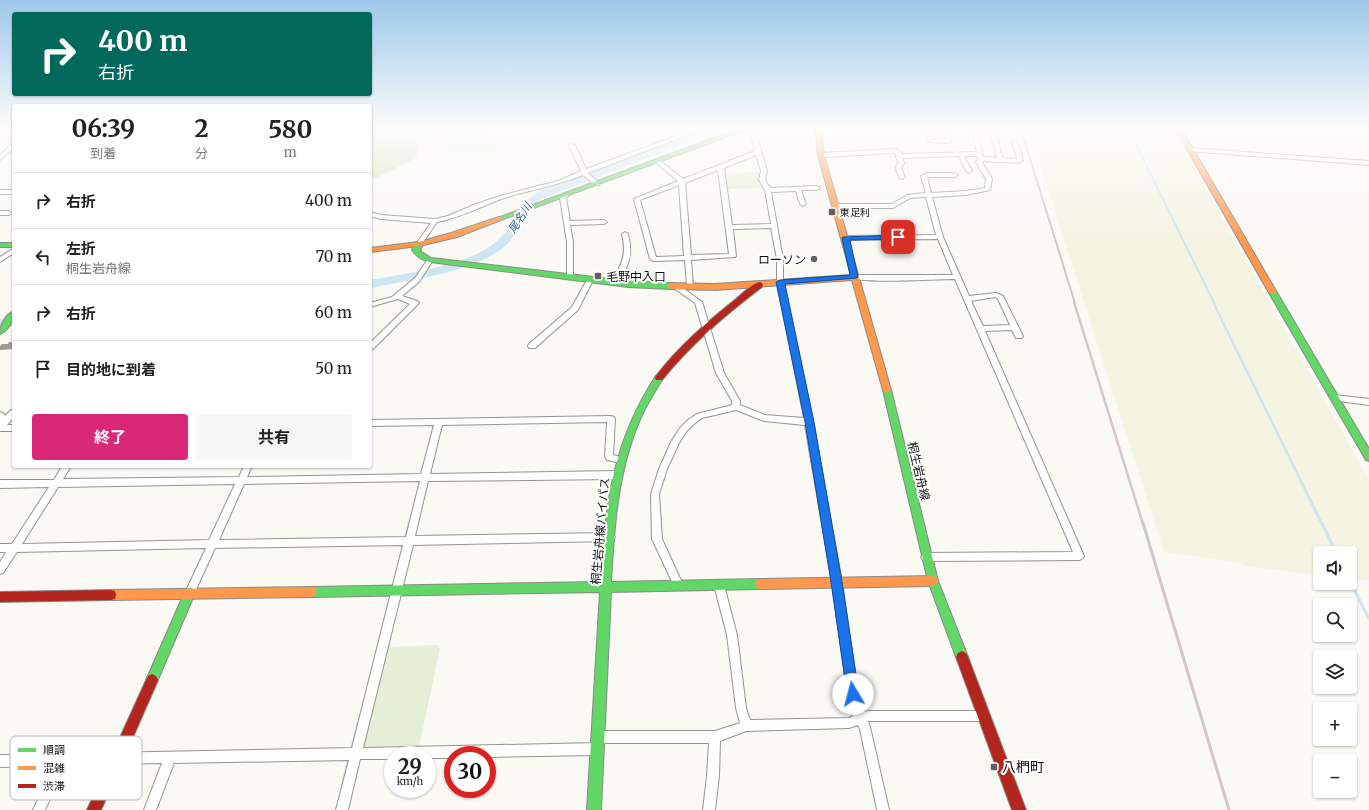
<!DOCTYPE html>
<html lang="ja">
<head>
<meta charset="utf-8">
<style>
	:root { --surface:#fff; --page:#f6f6f6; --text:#222; --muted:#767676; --line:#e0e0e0; --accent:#db2777 }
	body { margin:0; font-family:Merriweather,"Noto Sans JP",serif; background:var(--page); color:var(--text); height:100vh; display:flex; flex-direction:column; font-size:15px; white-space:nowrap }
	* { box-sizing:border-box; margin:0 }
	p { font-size:13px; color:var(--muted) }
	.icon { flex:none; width:22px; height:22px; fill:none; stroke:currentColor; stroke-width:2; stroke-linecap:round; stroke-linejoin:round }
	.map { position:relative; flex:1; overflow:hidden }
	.side { position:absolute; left:12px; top:104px; width:360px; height:364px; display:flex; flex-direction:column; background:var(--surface); border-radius:4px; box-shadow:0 1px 3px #0004 }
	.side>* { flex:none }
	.banner { position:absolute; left:12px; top:12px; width:360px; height:84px; border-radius:4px; box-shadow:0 1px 3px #0004; background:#00695c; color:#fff; overflow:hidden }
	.fabs { position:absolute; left:1313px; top:546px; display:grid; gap:8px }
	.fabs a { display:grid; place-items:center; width:44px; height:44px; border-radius:4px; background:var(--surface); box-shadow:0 1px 3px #0004; font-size:20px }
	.speed { position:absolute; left:384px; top:746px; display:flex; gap:8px; font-size:20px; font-weight:700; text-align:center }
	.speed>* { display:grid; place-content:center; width:52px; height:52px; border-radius:50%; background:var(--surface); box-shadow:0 1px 3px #0004; line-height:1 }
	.speed small { font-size:10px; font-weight:400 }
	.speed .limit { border:6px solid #d22; background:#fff; color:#111 }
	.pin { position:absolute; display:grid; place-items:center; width:34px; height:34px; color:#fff; margin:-17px; border-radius:8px; box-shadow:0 2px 6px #0006 }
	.me { position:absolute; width:44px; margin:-22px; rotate:352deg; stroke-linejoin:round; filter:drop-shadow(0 0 3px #0008) }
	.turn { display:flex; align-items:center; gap:14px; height:84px; padding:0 20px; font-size:18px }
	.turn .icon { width:52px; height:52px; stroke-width:2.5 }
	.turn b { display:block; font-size:28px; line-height:34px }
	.eta { display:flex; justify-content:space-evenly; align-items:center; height:68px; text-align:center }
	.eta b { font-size:24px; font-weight:700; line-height:28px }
	.action { display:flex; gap:8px; margin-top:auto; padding:8px 20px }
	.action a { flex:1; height:46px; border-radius:4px; background:var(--accent); color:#fff; font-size:16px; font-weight:700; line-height:46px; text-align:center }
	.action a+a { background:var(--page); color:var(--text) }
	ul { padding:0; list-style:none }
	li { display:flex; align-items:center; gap:12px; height:56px; padding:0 20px; border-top:1px solid var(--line) }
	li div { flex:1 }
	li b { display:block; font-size:15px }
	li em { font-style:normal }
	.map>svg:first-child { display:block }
	.farmland { fill:#f5f3e2 }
	.green { fill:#e5eed6 }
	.forest { fill:#d6e5c5 }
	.pitch { fill:#edf2e0 }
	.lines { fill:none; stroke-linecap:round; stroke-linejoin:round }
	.stream-far2 { stroke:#cee5f0; stroke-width:2 }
	.stream-far1 { stroke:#cee5f0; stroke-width:2.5 }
	.stream { stroke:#cee5f0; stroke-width:3 }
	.river { fill:#cee5f0; fill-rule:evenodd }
	.building { fill:#9e9c99 }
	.street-casing { stroke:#949492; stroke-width:2 }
	.fast-casing { stroke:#8b8a88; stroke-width:2 }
	.slow-casing { stroke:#8b8a88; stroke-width:2 }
	.jam-casing { stroke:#8b8a88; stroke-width:2 }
	.street { fill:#fefefd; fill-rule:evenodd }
	.fast { fill:#63d668; fill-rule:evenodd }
	.slow { fill:#ff974d; fill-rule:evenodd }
	.jam { fill:#b3261e; fill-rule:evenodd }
	.rail-far2 { stroke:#d5c7c7; stroke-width:2 }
	.rail-far1 { stroke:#d5c7c7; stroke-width:2.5 }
	.rail { stroke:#d5c7c7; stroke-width:3 }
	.route { fill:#1a73e8; stroke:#114b97 }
	.poi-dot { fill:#61605e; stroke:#fff; stroke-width:1.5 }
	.labels { text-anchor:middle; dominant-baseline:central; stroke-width:4; stroke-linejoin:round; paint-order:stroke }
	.far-poi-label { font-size:10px; fill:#0e0e0e; stroke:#fff; text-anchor:start }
	.far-water-label { font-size:11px; font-style:italic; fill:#256593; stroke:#fff }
	.poi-label { font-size:12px; fill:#0e0e0e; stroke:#fff; text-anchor:end }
	.street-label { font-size:12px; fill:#0e0e0e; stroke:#fff }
	.near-poi-label { font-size:14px; fill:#0e0e0e; stroke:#fff; text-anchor:start }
	.key { fill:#fff; stroke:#b7b7b7; stroke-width:1 }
	.key-label { font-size:11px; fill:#0e0e0e }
</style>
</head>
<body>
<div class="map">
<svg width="1369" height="810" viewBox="0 0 1369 810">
	<rect width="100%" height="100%" fill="#faf9f4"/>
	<path class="farmland" d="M1029,130H1173L1369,480V581L1350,579V553H1320V575L1250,567L1236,562L1164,552Z"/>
	<path class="green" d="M761,172L764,188L726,189L724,173Z
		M438,645L440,648L419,747L415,749L366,750L362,744L385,649L389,647Z"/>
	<path class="forest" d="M370,130H448L421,135L416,158L370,181V151L373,142L370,141Z"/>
	<path class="pitch" d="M481,132L488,141H500L498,154L477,151L446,152L447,136Z"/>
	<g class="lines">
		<path class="stream-far2" d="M1129,130L1214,303"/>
		<path class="stream-far1" d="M1213,302L1322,524
			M409,524L413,511"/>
		<path class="stream" d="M1322,523L1336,553
			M405,539L409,523
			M1350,581L1369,619
			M351,751L358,723
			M342,786L349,758"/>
		<path class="river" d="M706,130H720L541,199C523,210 520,234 504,247C470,274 412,279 370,288V280C407,273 469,266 497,241C516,225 516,203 540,191Z
			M0,319H14V327H0Z"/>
	</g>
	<path class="building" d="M9,342H14V349L0,350V346L2,344H8Z"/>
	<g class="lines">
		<defs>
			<path id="street" d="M693,130H701L588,173L599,183V185H595L583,175C558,185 532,190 507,197C483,205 461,218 437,222L421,245H417L416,244L431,223L381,219L370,216V212L381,215L435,219L448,216L476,204L503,195L558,181L581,171L569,145L570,144L575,145L586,169Z
				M749,130H755L767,171L765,180L770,188L817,186L820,188L817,190H801L806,204L803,206L800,204L796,191L771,192L783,259V282L813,422L842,582L860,708L863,712L868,711H984L988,712L989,716L988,720L984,721H868L870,727L889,810H877L860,729L858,725L849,728L746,731L720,741L719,776L715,810H703L707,776L709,743H599L595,741L593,737L595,733L599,731H715L740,723L736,708L727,635L714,585L716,582L719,581L722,582L724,585L737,635L746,708L750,720L849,718L853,716L850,709L832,582L805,425L764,421L736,410L702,418L694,424L686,432L679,443L667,469L659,494L662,539L683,585L681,588L678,589L675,588L652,539L651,494L659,469L671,442L680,428L688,420L697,414L732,405V401L716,373L695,303L675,289L674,287L675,285H679L702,302L724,373L740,401V405L765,415L804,418L777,282V259L771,228L733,229L736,256L735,257L691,260L693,287L690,289L687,287L685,260L653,261L650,259L634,199L678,181L655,162V160H659L683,179L755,151ZM756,155L761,171L759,180L765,190L771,224L732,225L724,168ZM718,170L729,254L691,255L685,183ZM679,185L684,256L656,257L640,200Z
				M925,130H931L933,139H946L942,130H948L952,141L949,143L929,142Z
				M971,130H977L983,157L997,158L990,130H996L1002,158L1017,159L1012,142L1015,140L1018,142L1023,161L1020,163L983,161L982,162L992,179L990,190L966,195L932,197L943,237L969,296L996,293L1003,296L1023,336L1022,338H1016L1012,330L985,331L1084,556L1082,559L1079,560L926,561L923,560L921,557L923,554L926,553L1073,552L955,279C939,279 858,284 851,277L854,275H953L938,239L846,240L843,238L846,236L936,235L926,197L910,198L893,208H836L833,206L836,204H892L907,195L926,193L921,176L927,173H955L958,175L955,177H927L931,193L966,191L985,188L986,179L976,162L978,159L977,156H964L972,171L969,173L966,171L959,156L902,158L904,163L901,168L905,177L902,179L899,177L895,168L898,163L895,153L821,157L818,155L821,153L897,149L899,150L901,154L977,152ZM995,297L998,299L1010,325L983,326L971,301Z
				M14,142V147L0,160V155Z
				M1191,148L1369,161V165L1189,151V149Z
				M0,190H14V194H0Z
				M566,193L569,195L566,198L570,221L604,220L607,222L604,224L570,225L573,242V277L570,279L567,277V242L560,198Z
				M0,211H9L12,213L9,215H0Z
				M625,232L628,234C631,246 632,257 626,268L643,283L644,285L643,287H639L619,268C625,257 625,246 622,234Z
				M14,248V253L0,262V257Z
				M430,258L433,260L419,282L402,296L417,301L419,303L373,349L370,350V343L410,304L398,299L370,307V303L392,297L415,278L428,259Z
				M588,278H590L593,280L578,310L535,348H529L528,346L529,344L572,307Z
				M1335,395L1369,399V405L1332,400L1331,398L1332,396Z
				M14,409V417L7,425H14V431H0V412L3,413L5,416L11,410Z
				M611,416L614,417L615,419L613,455L624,458L625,460L624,462L621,463L607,460L605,456L607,422L442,425L430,474L616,471L619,473L620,475L619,477L616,479L428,481L415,536L610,533L613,534L615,537L613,540L610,541L413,545L363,748L598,743L602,745L604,749L602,753L598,755L487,757V755H453V758H427V755H393V759H360L348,810H336L349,760L174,763L156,810H144L162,763L66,765L45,810H33L54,766L0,767V755L352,748L403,545L215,548L193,596L190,597L187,596L185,593L206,548L17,552L3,573L0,574V562L6,552H0V544H12L49,487L0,488V480H54L62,466H71L63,479L239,477L244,466H252L247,477L421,474L434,425L370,426V420ZM420,481L406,537L219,540L244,484ZM235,484L209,540L22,544L58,487Z"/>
			<path id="fast" d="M735,130H745L501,220H497L495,219Z
				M416,242H422L423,244L420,251L431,258L628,281L671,283L675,286L671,289L628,287L430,262C422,260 417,257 412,250Z
				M0,243H14V247H0Z
				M1272,288L1276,291L1369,449V461L1366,460L1268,291Z
				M14,311C14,320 9,330 0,334C0,325 5,315 14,311Z
				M659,375L663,378C656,390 648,402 642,415C618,467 614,526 611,582L760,579L764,581L765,584L764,587L760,589L611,592L601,810H587L600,592L311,597L307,596L306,592L307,588L311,587L600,582C605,505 613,441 656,376Z
				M887,387L891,390L938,581L968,657L966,661L962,663L958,661L956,657L928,581L883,390Z
				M190,588L194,589L195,593L156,684L152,686L148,684L146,680L148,676L186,589Z"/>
			<path id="slow" d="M815,130H821L824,155L891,390L887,393L883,390L852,280L715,290L671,289L667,286L671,283L715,284L851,275L818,155Z
				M1176,130H1182L1276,291L1275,293L1272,294L1268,291Z
				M499,217L501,218V220L457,237L419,246L370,252V248L419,242L451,233Z
				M933,576L937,578L938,581L937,584L933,586L760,589L756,587L755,584L756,581L760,579Z
				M311,587L315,588L316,592L315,596L311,597L111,600L107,599L106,595L107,591L111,590Z"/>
			<path id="jam" d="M759,282L762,283L763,285L762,287C725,315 691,344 662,380H656L655,378L656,376C679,346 707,322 736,299C743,293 751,285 759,282Z
				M111,590L115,591L116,595L115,599L111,600L0,602V592Z
				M962,651L966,653L968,657L1026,810H1012L956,657L958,653Z
				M152,674L156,676L158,680L101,810H87L148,676Z"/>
		</defs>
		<use href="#street" class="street-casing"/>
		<use href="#fast" class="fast-casing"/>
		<use href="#slow" class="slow-casing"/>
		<use href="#jam" class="jam-casing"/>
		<use href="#street" class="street"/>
		<use href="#fast" class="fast"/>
		<use href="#slow" class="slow"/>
		<use href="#jam" class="jam"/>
		<path class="rail-far2" d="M1021,130L1075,303"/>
		<path class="rail-far1" d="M1074,302L1143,524"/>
		<path class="rail" d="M1143,523L1229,810"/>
	</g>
	<linearGradient id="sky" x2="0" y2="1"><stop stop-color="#9dc8eb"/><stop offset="0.53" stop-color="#fdfcfa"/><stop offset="1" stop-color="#fdfcfa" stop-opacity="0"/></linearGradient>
	<rect width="1369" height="244" fill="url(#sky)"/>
	<path class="route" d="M898,235L900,236V239L850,240L858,277L857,278L785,284L814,422L842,582L859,694L857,698L853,700L849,698L847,694L831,582L805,422L776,282L780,280L850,275L842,238L843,237Z"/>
	<g class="poi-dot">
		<rect x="828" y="208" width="8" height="8" rx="2"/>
		<circle cx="814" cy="259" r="4"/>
		<rect x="594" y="272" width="8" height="8" rx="2"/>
		<rect x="990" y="763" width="8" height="8" rx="2"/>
	</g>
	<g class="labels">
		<g class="far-poi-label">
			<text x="840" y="212">東足利</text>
		</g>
		<g class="far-water-label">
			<text transform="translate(520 218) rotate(-57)">尾名川</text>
		</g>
		<g class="poi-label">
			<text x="806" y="259">ローソン</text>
			<text x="606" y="276" text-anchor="start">毛野中入口</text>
		</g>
		<g class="street-label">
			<text transform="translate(919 471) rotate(77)">桐生岩舟線</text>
			<text transform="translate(600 531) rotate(-85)">桐生岩舟線バイパス</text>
		</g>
		<g class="near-poi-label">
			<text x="1002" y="767">八椚町</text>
		</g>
	</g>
	<rect x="10" y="736" width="132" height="64" rx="6" class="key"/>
	<rect x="18" y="748" width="18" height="4" fill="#63d668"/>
	<rect x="18" y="766" width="18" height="4" fill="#ff974d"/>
	<rect x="18" y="784" width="18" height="4" fill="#b3261e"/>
	<g class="key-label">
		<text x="43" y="754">順調</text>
		<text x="43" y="772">混雑</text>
		<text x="43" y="790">渋滞</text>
	</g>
</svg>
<div class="fabs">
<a><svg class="icon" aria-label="sound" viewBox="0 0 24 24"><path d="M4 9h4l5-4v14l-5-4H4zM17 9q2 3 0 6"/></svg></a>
<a><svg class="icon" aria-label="search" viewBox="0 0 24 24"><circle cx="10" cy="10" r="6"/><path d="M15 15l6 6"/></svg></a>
<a><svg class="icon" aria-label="layers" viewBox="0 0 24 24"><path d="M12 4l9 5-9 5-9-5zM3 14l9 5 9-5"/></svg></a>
<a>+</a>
<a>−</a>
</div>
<div class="speed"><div>29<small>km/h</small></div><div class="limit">30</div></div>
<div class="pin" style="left:898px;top:237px;background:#d93025"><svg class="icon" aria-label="arrive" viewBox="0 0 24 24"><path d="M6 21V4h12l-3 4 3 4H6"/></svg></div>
<svg class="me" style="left:853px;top:694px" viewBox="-20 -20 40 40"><circle r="19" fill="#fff"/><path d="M0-13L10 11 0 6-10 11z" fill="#1a73e8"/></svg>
<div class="banner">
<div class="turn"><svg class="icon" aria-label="right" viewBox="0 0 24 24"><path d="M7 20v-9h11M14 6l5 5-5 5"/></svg><div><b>400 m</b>右折</div></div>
</div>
<section class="side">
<div class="eta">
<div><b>06:39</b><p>到着</p></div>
<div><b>2</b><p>分</p></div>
<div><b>580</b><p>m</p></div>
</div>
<ul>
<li><svg class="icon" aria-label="right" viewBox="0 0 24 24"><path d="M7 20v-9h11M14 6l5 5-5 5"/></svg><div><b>右折</b></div><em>400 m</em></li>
<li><svg class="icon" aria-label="left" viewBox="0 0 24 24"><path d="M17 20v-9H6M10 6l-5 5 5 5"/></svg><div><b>左折</b><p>桐生岩舟線</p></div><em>70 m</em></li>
<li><svg class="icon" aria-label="right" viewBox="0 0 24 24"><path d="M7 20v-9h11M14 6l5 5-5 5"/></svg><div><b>右折</b></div><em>60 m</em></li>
<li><svg class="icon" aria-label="arrive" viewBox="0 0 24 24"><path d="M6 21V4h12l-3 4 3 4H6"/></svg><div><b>目的地に到着</b></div><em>50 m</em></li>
</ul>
<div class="action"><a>終了</a><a>共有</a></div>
</section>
</div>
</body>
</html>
